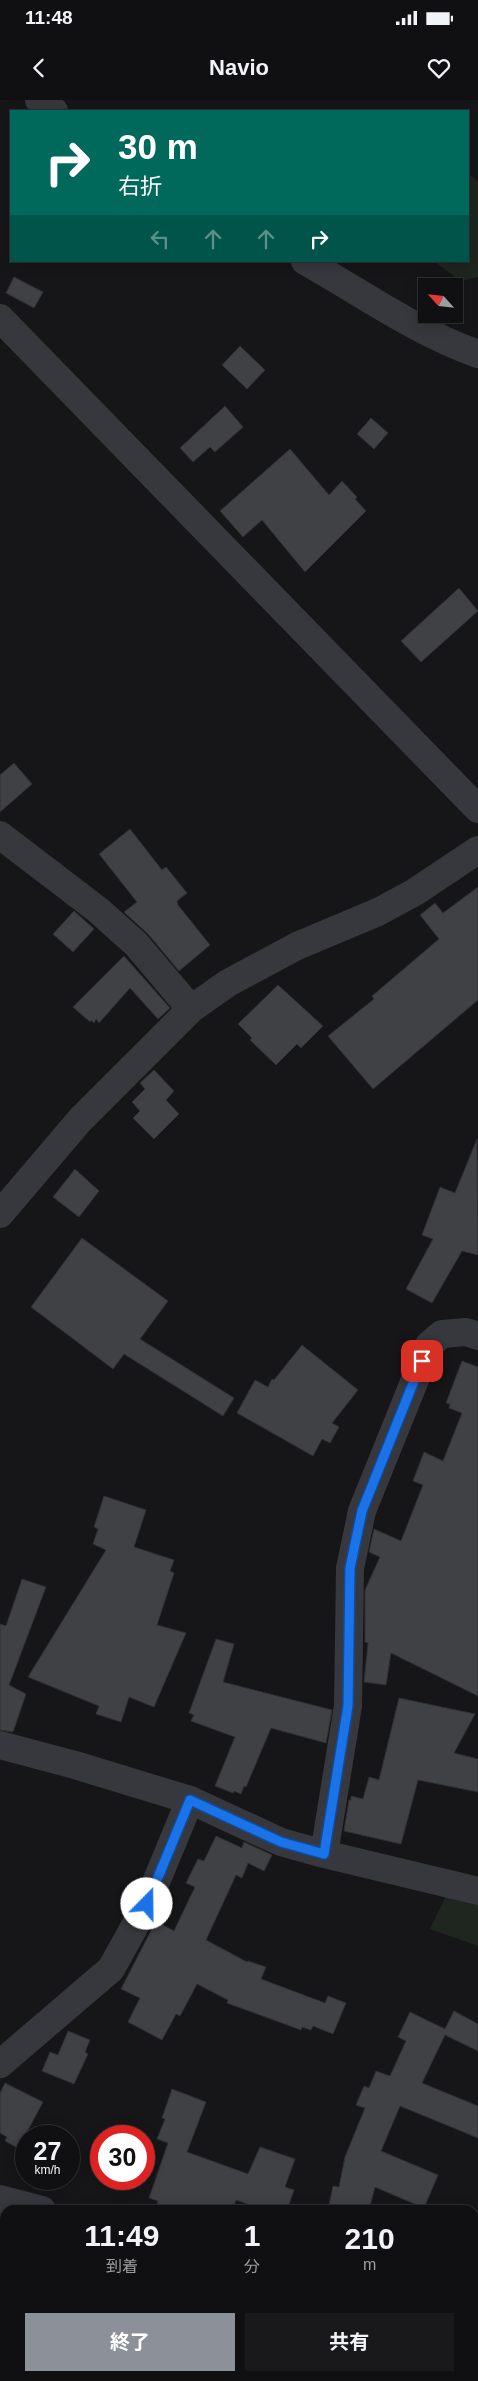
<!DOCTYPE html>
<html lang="ja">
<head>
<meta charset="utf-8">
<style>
	:root { --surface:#101012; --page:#19191b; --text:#f1f3f6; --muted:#9c9d9f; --line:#303032; --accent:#8c9099 }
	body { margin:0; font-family:Arial,"Noto Sans JP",sans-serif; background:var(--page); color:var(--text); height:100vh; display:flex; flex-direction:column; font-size:19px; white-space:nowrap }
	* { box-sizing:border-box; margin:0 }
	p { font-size:16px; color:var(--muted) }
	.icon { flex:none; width:28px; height:28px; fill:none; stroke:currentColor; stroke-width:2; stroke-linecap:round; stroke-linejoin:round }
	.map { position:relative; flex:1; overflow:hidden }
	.sheet { position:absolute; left:0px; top:2105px; width:479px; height:176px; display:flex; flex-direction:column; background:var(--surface); border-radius:15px 15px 0 0; box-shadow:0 2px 12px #0003,0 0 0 1px var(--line) }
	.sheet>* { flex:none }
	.hud { position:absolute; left:10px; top:10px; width:459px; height:152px; border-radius:0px; box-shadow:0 2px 12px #0003,0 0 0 1px var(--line); background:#00695c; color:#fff; overflow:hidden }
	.needle { width:32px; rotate:297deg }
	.fabs { position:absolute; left:418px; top:178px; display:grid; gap:10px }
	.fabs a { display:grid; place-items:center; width:45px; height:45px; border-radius:0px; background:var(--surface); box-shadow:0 2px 12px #0003,0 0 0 1px var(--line); font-size:25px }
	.speed { position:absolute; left:15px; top:2025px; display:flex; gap:10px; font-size:25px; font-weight:700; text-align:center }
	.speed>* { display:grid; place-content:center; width:65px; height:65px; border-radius:50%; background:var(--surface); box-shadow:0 2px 12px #0003,0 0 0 1px var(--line); line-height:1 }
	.speed small { font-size:12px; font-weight:400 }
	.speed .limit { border:8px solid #d22; background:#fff; color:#111 }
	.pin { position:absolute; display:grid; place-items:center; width:42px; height:42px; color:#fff; margin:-21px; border-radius:10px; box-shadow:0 2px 8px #0006 }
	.me { position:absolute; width:55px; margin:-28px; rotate:22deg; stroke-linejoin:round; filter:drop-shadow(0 0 4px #0008) }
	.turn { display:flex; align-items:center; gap:18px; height:105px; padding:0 25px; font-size:22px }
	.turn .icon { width:65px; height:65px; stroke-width:2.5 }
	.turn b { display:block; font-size:35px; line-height:42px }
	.lanes { display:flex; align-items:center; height:48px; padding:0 25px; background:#0003; justify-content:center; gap:25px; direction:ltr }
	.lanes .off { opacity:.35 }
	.eta { display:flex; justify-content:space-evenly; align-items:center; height:85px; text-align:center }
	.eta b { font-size:30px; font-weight:700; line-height:35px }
	.primary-button { display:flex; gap:10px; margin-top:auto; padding:10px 25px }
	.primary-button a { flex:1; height:58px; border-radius:0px; background:var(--accent); color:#fff; font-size:20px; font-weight:700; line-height:58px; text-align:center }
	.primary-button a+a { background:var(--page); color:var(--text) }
	.status { display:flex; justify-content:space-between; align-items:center; height:35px; padding:0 25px; background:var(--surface); direction:ltr }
	.status svg { height:14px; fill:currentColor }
	header { display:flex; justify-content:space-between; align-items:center; height:65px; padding:0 25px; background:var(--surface); font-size:22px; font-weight:700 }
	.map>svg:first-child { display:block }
	.green { fill:#1e261f }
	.building { fill:#404145; stroke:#303034 }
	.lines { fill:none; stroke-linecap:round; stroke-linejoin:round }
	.minor { stroke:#37383d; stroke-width:28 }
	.route-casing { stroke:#114b97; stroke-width:12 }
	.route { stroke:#1a73e8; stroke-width:9 }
</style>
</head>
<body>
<div class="status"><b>11:48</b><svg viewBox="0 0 49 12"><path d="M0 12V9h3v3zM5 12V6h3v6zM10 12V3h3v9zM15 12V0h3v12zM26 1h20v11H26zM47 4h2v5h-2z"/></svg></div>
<header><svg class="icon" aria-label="back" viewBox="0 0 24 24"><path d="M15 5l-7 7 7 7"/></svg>Navio<svg class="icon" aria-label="heart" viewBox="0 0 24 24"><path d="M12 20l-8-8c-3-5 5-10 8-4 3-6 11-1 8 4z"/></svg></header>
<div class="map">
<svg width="478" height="2281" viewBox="0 0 478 2281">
	<rect width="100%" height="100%" fill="#161618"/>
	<path class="green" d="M468,73L478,82V177L460,181L434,161H468Z
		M447,1794L478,1801V1846L430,1829Z
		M242,2276L276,2281H238Z"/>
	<path class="building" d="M14,177L43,192L34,208L6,193Z
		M240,246L265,270L247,289L222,265Z
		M225,306L243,327L215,352L210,347L193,362L180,348Z
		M371,318L388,333L374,349L357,334Z
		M290,349L329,395L342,381L357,397L355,399L366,411L305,472L262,420L243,437L220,411Z
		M459,488L478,511L421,562L401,541Z
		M14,663L32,684L0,712V675Z
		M130,729L162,770L166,767L187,793L177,801L178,805L210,845L179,871L148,834L124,812L137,802L99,754Z
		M478,787V900L373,989L328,936L374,899L372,896L439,839L420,815L435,803L443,813Z
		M74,811L94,829L73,852L53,834Z
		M124,856L170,908L158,919L130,888L99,923L96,919L94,923L91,920L90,922L73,907Z
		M278,885L323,926L301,948L297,944L276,965L250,940L252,938L238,924Z
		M154,970L174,991L166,1000L179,1014L154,1039L133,1018L140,1011L132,1002L145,989L140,983Z
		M477,1039L478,1155L462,1151L432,1203L406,1189L433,1139L422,1135L440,1087L455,1093Z
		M75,1069L99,1091L79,1117L53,1097Z
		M82,1138L168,1201L140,1239L234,1298L223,1316L124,1254L113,1269L31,1207Z
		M302,1245L358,1290L332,1323L339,1327L330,1343L322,1339L313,1356L237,1313L255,1280L268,1287L272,1279L274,1280Z
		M462,1261L478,1267V1596L391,1553L386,1585L364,1582L368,1543L365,1542V1490L380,1457L369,1452L374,1429L401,1441L423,1385L413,1381L424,1352L443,1361L462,1313L449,1308L450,1304L446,1303Z
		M104,1396L146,1410L134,1447L174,1460L170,1471L174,1473L157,1525L186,1533L154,1607L129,1597L121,1622L96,1614L99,1606L28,1577L106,1450L93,1444L98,1429L94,1427Z
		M22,1479L46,1487L9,1585L26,1594L13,1632L0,1630V1524L6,1526Z
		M216,1539L234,1544L223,1582L332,1610L326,1643L271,1628L246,1687L244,1686L241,1694L234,1691L233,1693L215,1686L235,1637L191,1621L194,1615L189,1613Z
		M399,1598L475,1614L454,1653L478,1659V1692L418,1680L401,1744L344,1731L349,1700H351V1696L363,1699L369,1677L379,1680Z
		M216,1736L242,1748L244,1742L272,1755L264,1771L248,1763L242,1778L236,1775L206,1840L247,1862L248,1861L266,1867L261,1879L325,1903L328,1896L346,1903L333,1934L313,1926L311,1930L302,1927L301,1930L227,1903L228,1900L197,1884L180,1916L176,1914L162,1940L128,1922L140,1898L121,1889L156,1821L174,1831L195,1787L186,1783L198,1759L204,1761Z
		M454,1911L478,1924V1951L445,1935L422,1983L478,2006V2038L400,2006L381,2051L438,2075L424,2108L375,2087L369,2110H328L333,2086L339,2087L345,2057L365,2008L356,2005L364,1986L369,1988L376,1971L390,1976L406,1941L398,1937L410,1912L445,1929Z
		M68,1931L90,1940L85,1952L88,1954L74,1984L42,1971L50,1952L58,1955Z
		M5,1983L43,2002L26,2034V2052L5,2041L7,2037L0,2033V1993Z
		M172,1989L206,2002L187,2052L248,2074L260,2047L295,2059L285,2087L294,2090L287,2110H265L236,2100L233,2110H155L158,2101L149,2098L168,2043L157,2039L165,2019L162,2018Z"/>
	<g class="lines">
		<path class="minor" d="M39,0L54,11
			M305,161C362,193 416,232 478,254
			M0,218L478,709
			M0,735L98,810L136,844L191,909
			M0,1114L80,1020L191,909L228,883L297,846L378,812L415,792L478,750
			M0,1645L75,1665L190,1700L281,1742L324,1754L478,1791
			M324,1754L348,1606L350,1468L362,1411L429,1245L442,1234L466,1232L478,1236
			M0,1964L111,1869L147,1804L190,1700
			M0,2099L42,2110
			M474,2198L478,2199"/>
	</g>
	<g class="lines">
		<defs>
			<path id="route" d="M147,1804L190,1700L281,1742L324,1754L348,1606L350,1468L362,1411L422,1261"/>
		</defs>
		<use href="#route" class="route-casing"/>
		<use href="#route" class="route"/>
	</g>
</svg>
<div class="fabs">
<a><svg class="needle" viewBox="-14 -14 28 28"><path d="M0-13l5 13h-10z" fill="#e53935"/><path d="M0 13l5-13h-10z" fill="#9c9d9f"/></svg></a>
</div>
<div class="speed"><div>27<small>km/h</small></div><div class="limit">30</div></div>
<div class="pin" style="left:422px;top:1261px;background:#d93025"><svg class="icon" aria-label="arrive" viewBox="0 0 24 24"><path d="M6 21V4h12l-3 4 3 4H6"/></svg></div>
<svg class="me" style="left:147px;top:1804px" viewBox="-20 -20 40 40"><circle r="19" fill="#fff"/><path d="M0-13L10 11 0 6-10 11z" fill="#1a73e8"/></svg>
<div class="hud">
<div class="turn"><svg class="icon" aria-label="right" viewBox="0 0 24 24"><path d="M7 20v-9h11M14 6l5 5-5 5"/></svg><div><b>30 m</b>右折</div></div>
<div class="lanes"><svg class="icon off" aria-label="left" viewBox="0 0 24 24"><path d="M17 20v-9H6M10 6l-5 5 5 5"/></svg><svg class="icon off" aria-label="ahead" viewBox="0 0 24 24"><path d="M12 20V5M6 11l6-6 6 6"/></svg><svg class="icon off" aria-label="ahead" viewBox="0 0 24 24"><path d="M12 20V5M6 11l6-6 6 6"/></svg><svg class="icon" aria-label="right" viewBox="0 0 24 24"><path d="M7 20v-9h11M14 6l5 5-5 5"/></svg></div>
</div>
<section class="sheet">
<div class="eta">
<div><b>11:49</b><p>到着</p></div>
<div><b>1</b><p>分</p></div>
<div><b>210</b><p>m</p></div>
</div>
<div class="primary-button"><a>終了</a><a>共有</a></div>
</section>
</div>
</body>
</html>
